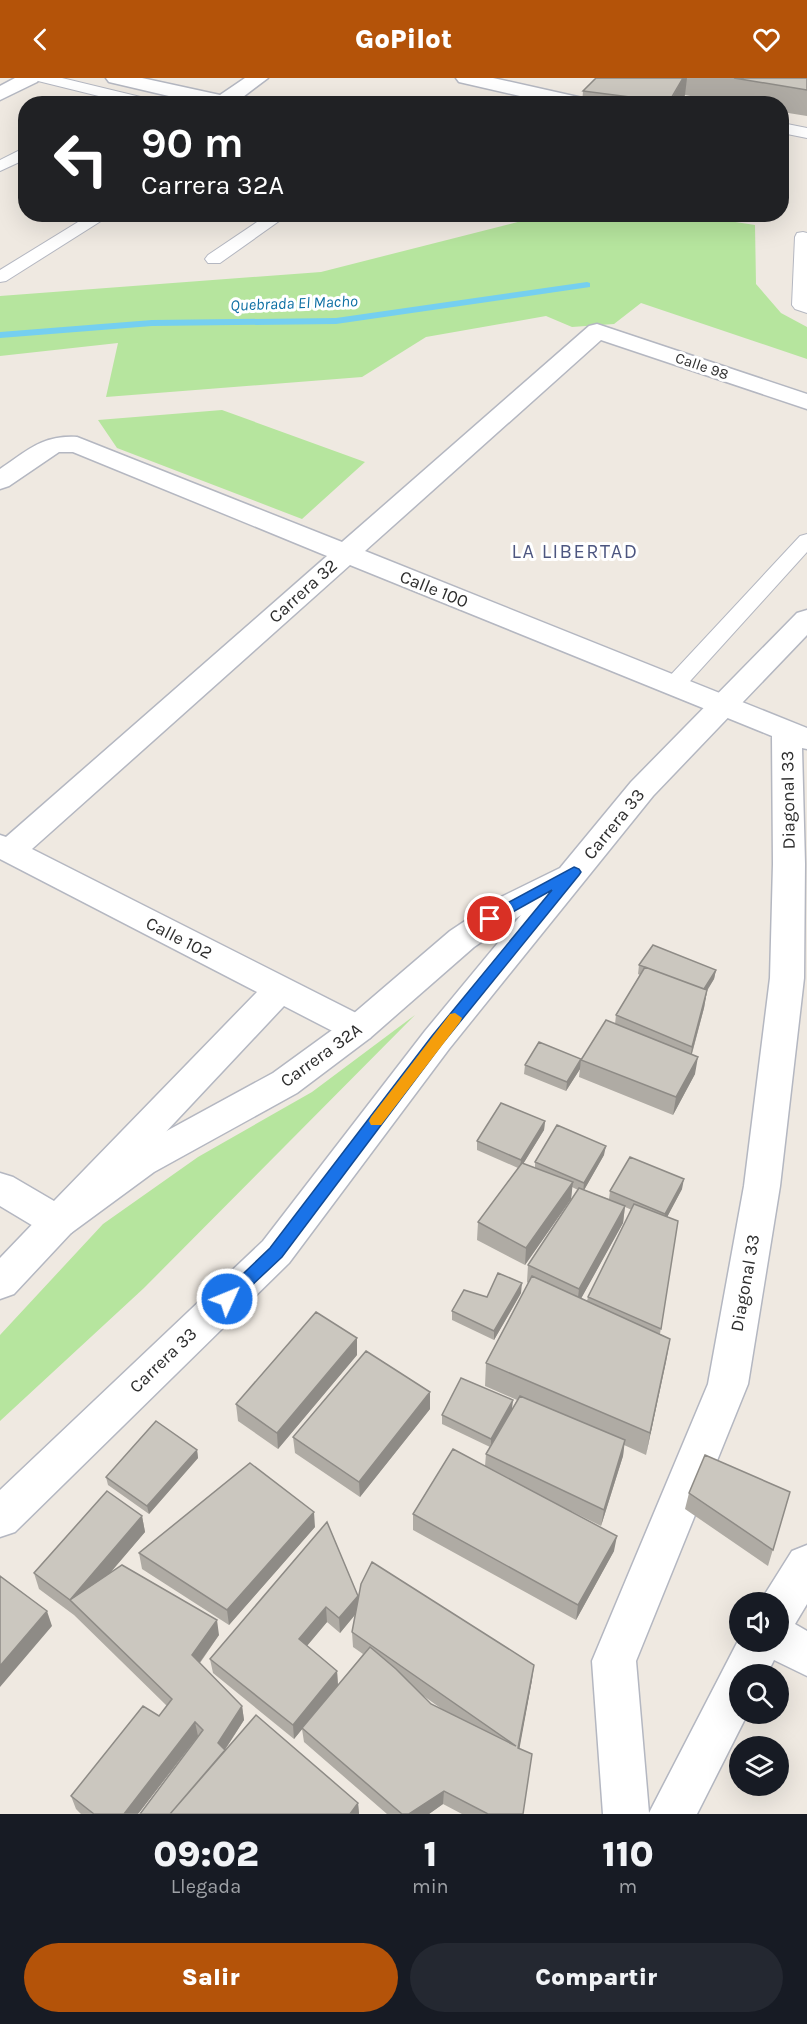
<!DOCTYPE html>
<html lang="es">
<head>
<meta charset="utf-8">
<style>
	:root { --surface:#171b24; --page:#242831; --text:#f1f3f6; --muted:#9ea1a6; --accent:#b45309 }
	body { margin:0; font-family:Karla,sans-serif; background:var(--page); color:var(--text); height:100vh; display:flex; flex-direction:column; font-size:22px; white-space:nowrap }
	* { box-sizing:border-box; margin:0 }
	p { font-size:20px; color:var(--muted) }
	.icon { flex:none; width:33px; height:33px; fill:none; stroke:currentColor; stroke-width:2; stroke-linecap:round; stroke-linejoin:round }
	.map { position:relative; height:1736px; overflow:hidden }
	.side { display:flex; flex-direction:column; background:var(--surface); flex:1 }
	.side>* { flex:none }
	.top-card { position:absolute; left:18px; top:18px; width:771px; height:126px; border-radius:24px; box-shadow:0 6px 24px #0002; background:#202124; color:#fff; overflow:hidden }
	.fabs { position:absolute; left:729px; top:1514px; display:grid; gap:12px }
	.fabs a { display:grid; place-items:center; width:60px; height:60px; border-radius:50%; background:var(--surface); box-shadow:0 6px 24px #0002; font-size:30px }
	.pin { position:absolute; display:grid; place-items:center; width:51px; height:51px; color:#fff; margin:-26px; border:3px solid #fff; border-radius:50%; box-shadow:0 2px 6px #0007 }
	.me { position:absolute; width:66px; margin:-33px; rotate:46deg; stroke-linejoin:round; filter:drop-shadow(0 0 4px #0008) }
	.turn { display:flex; align-items:center; gap:21px; height:126px; padding:0 24px; font-size:27px }
	.turn .icon { width:78px; height:78px; stroke-width:2.5 }
	.turn b { display:block; font-size:42px; line-height:51px }
	.eta { display:flex; justify-content:space-evenly; align-items:center; height:102px; text-align:center }
	.eta b { font-size:36px; font-weight:800; line-height:42px }
	.button { display:flex; gap:12px; margin-top:auto; padding:12px 24px }
	.button a { flex:1; height:69px; border-radius:36px; background:var(--accent); color:#fff; font-size:24px; font-weight:800; line-height:69px; text-align:center }
	.button a+a { background:var(--page); color:var(--text) }
	header { display:flex; justify-content:space-between; align-items:center; height:78px; padding:0 24px; background:var(--accent); color:#fff; font-size:27px; font-weight:800 }
	.map>svg:first-child { display:block }
	.green { fill:#b6e59e }
	.lines { fill:none; stroke-linecap:round; stroke-linejoin:round }
	.stream { fill:#75cff0; fill-rule:evenodd }
	.lane-casing { stroke:#b4b7c1; stroke-width:2 }
	.street-casing { stroke:#b4b7c1; stroke-width:3 }
	.secondary-casing { stroke:#b4b7c1; stroke-width:3 }
	.lane { fill:#fff; fill-rule:evenodd }
	.street { fill:#fff; fill-rule:evenodd }
	.secondary { fill:#fff; fill-rule:evenodd }
	.wall { fill:#afaba4; fill-rule:evenodd }
	.shaded-wall { fill:#8e8b86 }
	.building { fill:#cbc7bf; stroke:#8e8b86; stroke-width:1.5 }
	.route { fill:#1a73e8; stroke:#114b97; stroke-width:1.5 }
	.slow { fill:#f59e0b }
	.labels { text-anchor:middle; dominant-baseline:central; stroke-width:6; stroke-linejoin:round; paint-order:stroke }
	.far-street-label { font-size:15px; fill:#2e2e2e; stroke:#fff }
	.far-water-label { font-size:16px; font-style:italic; fill:#0d6fa3; stroke:#fff }
	.street-label { font-size:18px; fill:#2e2e2e; stroke:#fff }
	.neighbourhood-label { font-size:20px; letter-spacing:1.5px; fill:#4d5680; stroke:#fff }
</style>
</head>
<body>
<header><svg class="icon" aria-label="back" viewBox="0 0 24 24"><path d="M15 5l-7 7 7 7"/></svg>GoPilot<svg class="icon" aria-label="heart" viewBox="0 0 24 24"><path d="M12 20l-8-8c-3-5 5-10 8-4 3-6 11-1 8 4z"/></svg></header>
<div class="map">
<svg width="807" height="1736" viewBox="0 0 807 1736">
	<rect width="100%" height="100%" fill="#efe9e1"/>
	<path class="green" d="M545,137H690L755,147L756,206L781,235L807,249V281L641,225L614,246L572,249L546,238L426,259L362,299L106,319L118,265L0,278V218L321,194Z
		M222,332L365,384L302,441L117,370L98,342Z
		M415,937L144,1210L0,1343V1257L103,1146L198,1079L312,1014Z"/>
	<g class="lines">
		<path class="stream" d="M587,204L590,205V209L336,246L152,248L0,260V254L152,242L336,240Z"/>
		<defs>
			<path id="lane" d="M35,0H62L157,23L159,26H131L38,3Z
				M782,45L807,50V60L782,55Z
				M26,69V81L0,93V82Z
				M91,136H112L6,203L0,204V192Z
				M269,136H289L220,185H208L205,181L208,177Z
				M803,154L807,155V235L795,231L792,227L795,159L797,155Z
				M807,456V474L682,612L674,614L666,612L663,607L666,602L800,458Z"/>
			<path id="street" d="M106,0H142L220,17L245,0H268L239,22L242,26H203L109,4Z
				M456,0H493L587,21L590,25L555,26L459,4Z
				M597,246L807,316V331L601,262L365,473L807,650V671L802,670L805,786L804,900L780,1108L748,1306L636,1583L649,1735L740,1559V1563H778V1524H760L792,1473L807,1467V1526L795,1546L807,1553V1598L774,1582L767,1596H740V1635H748L697,1736H603L592,1583L708,1306L744,1108L770,900L773,786L772,658L350,487L32,771L370,942L375,951L370,960L358,964L346,960L284,928L71,1155L58,1159L45,1155L0,1128V1095L13,1099L54,1123L257,914L0,781V757L6,759L327,478L73,374H59L9,408L0,411V391C27,373 42,357 77,359L342,464L589,248Z"/>
			<path id="secondary" d="M15,0H40L37,4L0,22V8Z
				M807,532V557L653,718L449,971L289,1185L15,1454L0,1459V1412L263,1163L425,953L521,837L474,869L370,960L297,1015L154,1094L71,1155L14,1216L0,1221V1180L45,1133L128,1074L273,995L346,942L450,853L501,819L560,790L631,704L797,535Z"/>
		</defs>
		<use href="#lane" class="lane-casing"/>
		<use href="#street" class="street-casing"/>
		<use href="#secondary" class="secondary-casing"/>
		<use href="#lane" class="lane"/>
		<use href="#street" class="street"/>
		<use href="#secondary" class="secondary"/>
	</g>
	<path class="wall" d="M596,0H807V38L782,34V26H735L685,17L680,26H582L583,13Z
		M639,887L716,892L714,901L707,913L704,930L692,976L695,996L673,1037L579,999L581,982L615,946L616,937L640,897L638,896Z
		M581,981L580,991L566,1013L524,996L525,987Z
		M545,1043L544,1052L523,1086L535,1090V1084L604,1077L584,1112L609,1121L610,1113L682,1111L667,1139L678,1143L660,1256L670,1261L646,1377L624,1367L623,1378L601,1448L571,1433L614,1473L576,1542L413,1452V1436L485,1388L486,1376L490,1369L442,1346V1337L512,1331L517,1322L485,1308L486,1285L528,1205L527,1204L528,1187L578,1112L572,1109L571,1121L525,1187L477,1162L478,1144L518,1090L477,1072V1063ZM625,1129L632,1132L588,1219L587,1223L581,1220L623,1145Z
		M521,1215L494,1262L452,1242V1233L487,1219Z
		M357,1277L278,1371L238,1343L236,1326Z
		M430,1331L360,1419L295,1375L293,1359Z
		M197,1372L198,1380L149,1436L108,1407L106,1399Z
		M790,1414L768,1488L685,1431L689,1415Z
		M142,1438L145,1454L111,1494L219,1557L200,1585L242,1628L244,1642L225,1672L358,1725L359,1736H140L198,1658L138,1736H81L76,1731L71,1718L159,1638L167,1628L74,1537L39,1511L34,1495Z
		M327,1444L358,1518V1522L532,1602L519,1670L523,1736H462L443,1726L429,1736H387L304,1664L302,1651L294,1661L213,1595L210,1581ZM355,1537L352,1554L353,1569L363,1576L338,1607L337,1593L307,1568L327,1544L340,1555ZM421,1617L425,1619L446,1634L431,1626Z
		M315,1449L229,1547L142,1491L139,1475Z"/>
	<path class="shaded-wall" d="M683,0H687L685,17L680,26H669Z
		M716,892L714,901L701,922L703,913Z
		M707,913L704,930L689,986L692,969Z
		M698,979L695,996L673,1037L676,1019Z
		M581,981L580,991L566,1013L567,1004Z
		M545,1043L544,1052L520,1091L521,1082Z
		M606,1068L604,1077L583,1114L584,1105Z
		M684,1101L682,1111L664,1145L665,1136Z
		M573,1104L571,1121L525,1187L526,1170Z
		M625,1128L623,1145L577,1228L579,1211Z
		M522,1205L521,1215L494,1262V1253Z
		M357,1260V1277L278,1371L277,1355Z
		M670,1261L666,1284L646,1377L650,1355Z
		M430,1314V1331L360,1419L359,1404Z
		M513,1322L512,1331L491,1370V1361Z
		M625,1362L623,1378L601,1448L604,1432Z
		M197,1372L198,1380L149,1436L147,1428Z
		M314,1434L315,1449L229,1547L227,1532Z
		M142,1438L145,1454L79,1531L70,1522Z
		M617,1458L614,1473L576,1542L578,1527Z
		M358,1518V1533L340,1555L339,1540Z
		M326,1529L327,1544L300,1576L299,1561Z
		M47,1533L52,1548L0,1609V1588Z
		M217,1542L219,1557L195,1591L192,1577Z
		M534,1587L532,1602L517,1684L518,1670Z
		M337,1593L338,1608L294,1661L293,1647Z
		M242,1628L244,1642L220,1679L218,1665Z
		M195,1644L198,1658L138,1736H124Z
		M444,1713L443,1726L429,1736H409Z
		M358,1725L359,1736H350Z"/>
	<path class="building" d="M596,0H683L669,24L583,13Z
		M734,0H807V12Z
		M653,867L716,892L704,911L639,887Z
		M645,889L707,912L692,969L616,937Z
		M606,942L698,979L676,1019L581,982Z
		M539,964L581,981L567,1004L525,987Z
		M501,1025L545,1043L521,1082L477,1063Z
		M557,1047L606,1068L584,1105L535,1084Z
		M630,1079L684,1101L665,1136L610,1113Z
		M522,1085L573,1104L526,1170L478,1144Z
		M579,1110L625,1128L579,1211L528,1187Z
		M634,1126L678,1143L661,1251L588,1219Z
		M498,1195L522,1205L494,1253L452,1233L464,1212L487,1219Z
		M532,1198L670,1261L650,1355L486,1285Z
		M316,1234L357,1260L277,1355L236,1326Z
		M366,1273L430,1314L359,1404L293,1359Z
		M461,1300L513,1322L491,1361L442,1337Z
		M520,1318L625,1362L604,1432L486,1376Z
		M156,1343L197,1372L147,1428L106,1399Z
		M453,1371L617,1458L578,1527L413,1436Z
		M705,1377L790,1414L773,1472L689,1415Z
		M250,1385L314,1434L227,1532L139,1475Z
		M107,1413L142,1438L70,1522L34,1495Z
		M327,1444L358,1518L339,1540L326,1529L299,1561L337,1593L293,1647L210,1581Z
		M372,1484L534,1587L518,1670L532,1676L523,1736H488L444,1713L409,1736H402L302,1650L370,1569L396,1591L431,1626L516,1668L352,1554L361,1506Z
		M122,1487L217,1542L192,1577L242,1628L218,1665L225,1672L170,1736H140L203,1652L195,1644L124,1736H94L71,1718L143,1628L159,1638L172,1621L70,1522Z
		M0,1498L47,1533L0,1588Z
		M256,1637L358,1725L350,1736H170Z"/>
	<path class="route" d="M574,789L579,791L581,794L579,797L442,966L282,1179L232,1226L227,1228L221,1226L219,1221L221,1217L270,1170L432,958L552,812L495,844H485L483,841L485,837Z"/>
	<path class="slow" d="M455,935L462,940L460,944L381,1047H371L369,1043L371,1039L450,936Z"/>
	<g class="labels">
		<g class="far-street-label">
			<text transform="translate(702 288) rotate(19)">Calle 98</text>
		</g>
		<g class="far-water-label">
			<text transform="translate(294 225) rotate(-2)">Quebrada El Macho</text>
		</g>
		<g class="street-label">
			<text transform="translate(434 511) rotate(22)">Calle 100</text>
			<text transform="translate(303 513) rotate(-42)">Carrera 32</text>
			<text transform="translate(788 722) rotate(-91)">Diagonal 33</text>
			<text transform="translate(614 746) rotate(-51)">Carrera 33</text>
			<text transform="translate(179 860) rotate(27)">Calle 102</text>
			<text transform="translate(321 977) rotate(-36)">Carrera 32A</text>
			<text transform="translate(745 1205) rotate(-80)">Diagonal 33</text>
			<text transform="translate(163 1282) rotate(-44)">Carrera 33</text>
		</g>
		<g class="neighbourhood-label">
			<text x="575" y="473">LA LIBERTAD</text>
		</g>
	</g>
</svg>
<div class="fabs">
<a><svg class="icon" aria-label="sound" viewBox="0 0 24 24"><path d="M4 9h4l5-4v14l-5-4H4zM17 9q2 3 0 6"/></svg></a>
<a><svg class="icon" aria-label="search" viewBox="0 0 24 24"><circle cx="10" cy="10" r="6"/><path d="M15 15l6 6"/></svg></a>
<a><svg class="icon" aria-label="layers" viewBox="0 0 24 24"><path d="M12 4l9 5-9 5-9-5zM3 14l9 5 9-5"/></svg></a>
</div>
<div class="pin" style="left:490px;top:841px;background:#d93025"><svg class="icon" aria-label="arrive" viewBox="0 0 24 24"><path d="M6 21V4h12l-3 4 3 4H6"/></svg></div>
<svg class="me" style="left:227px;top:1221px" viewBox="-20 -20 40 40"><circle r="17" fill="#1a73e8" stroke="#fff" stroke-width="3"/><path d="M0-11L8 9 0 5-8 9z" fill="#fff"/></svg>
<div class="top-card">
<div class="turn"><svg class="icon" aria-label="left" viewBox="0 0 24 24"><path d="M17 20v-9H6M10 6l-5 5 5 5"/></svg><div><b>90 m</b>Carrera 32A</div></div>
</div>
</div>
<section class="side">
<div class="eta">
<div><b>09:02</b><p>Llegada</p></div>
<div><b>1</b><p>min</p></div>
<div><b>110</b><p>m</p></div>
</div>
<div class="button"><a>Salir</a><a>Compartir</a></div>
</section>
</body>
</html>
